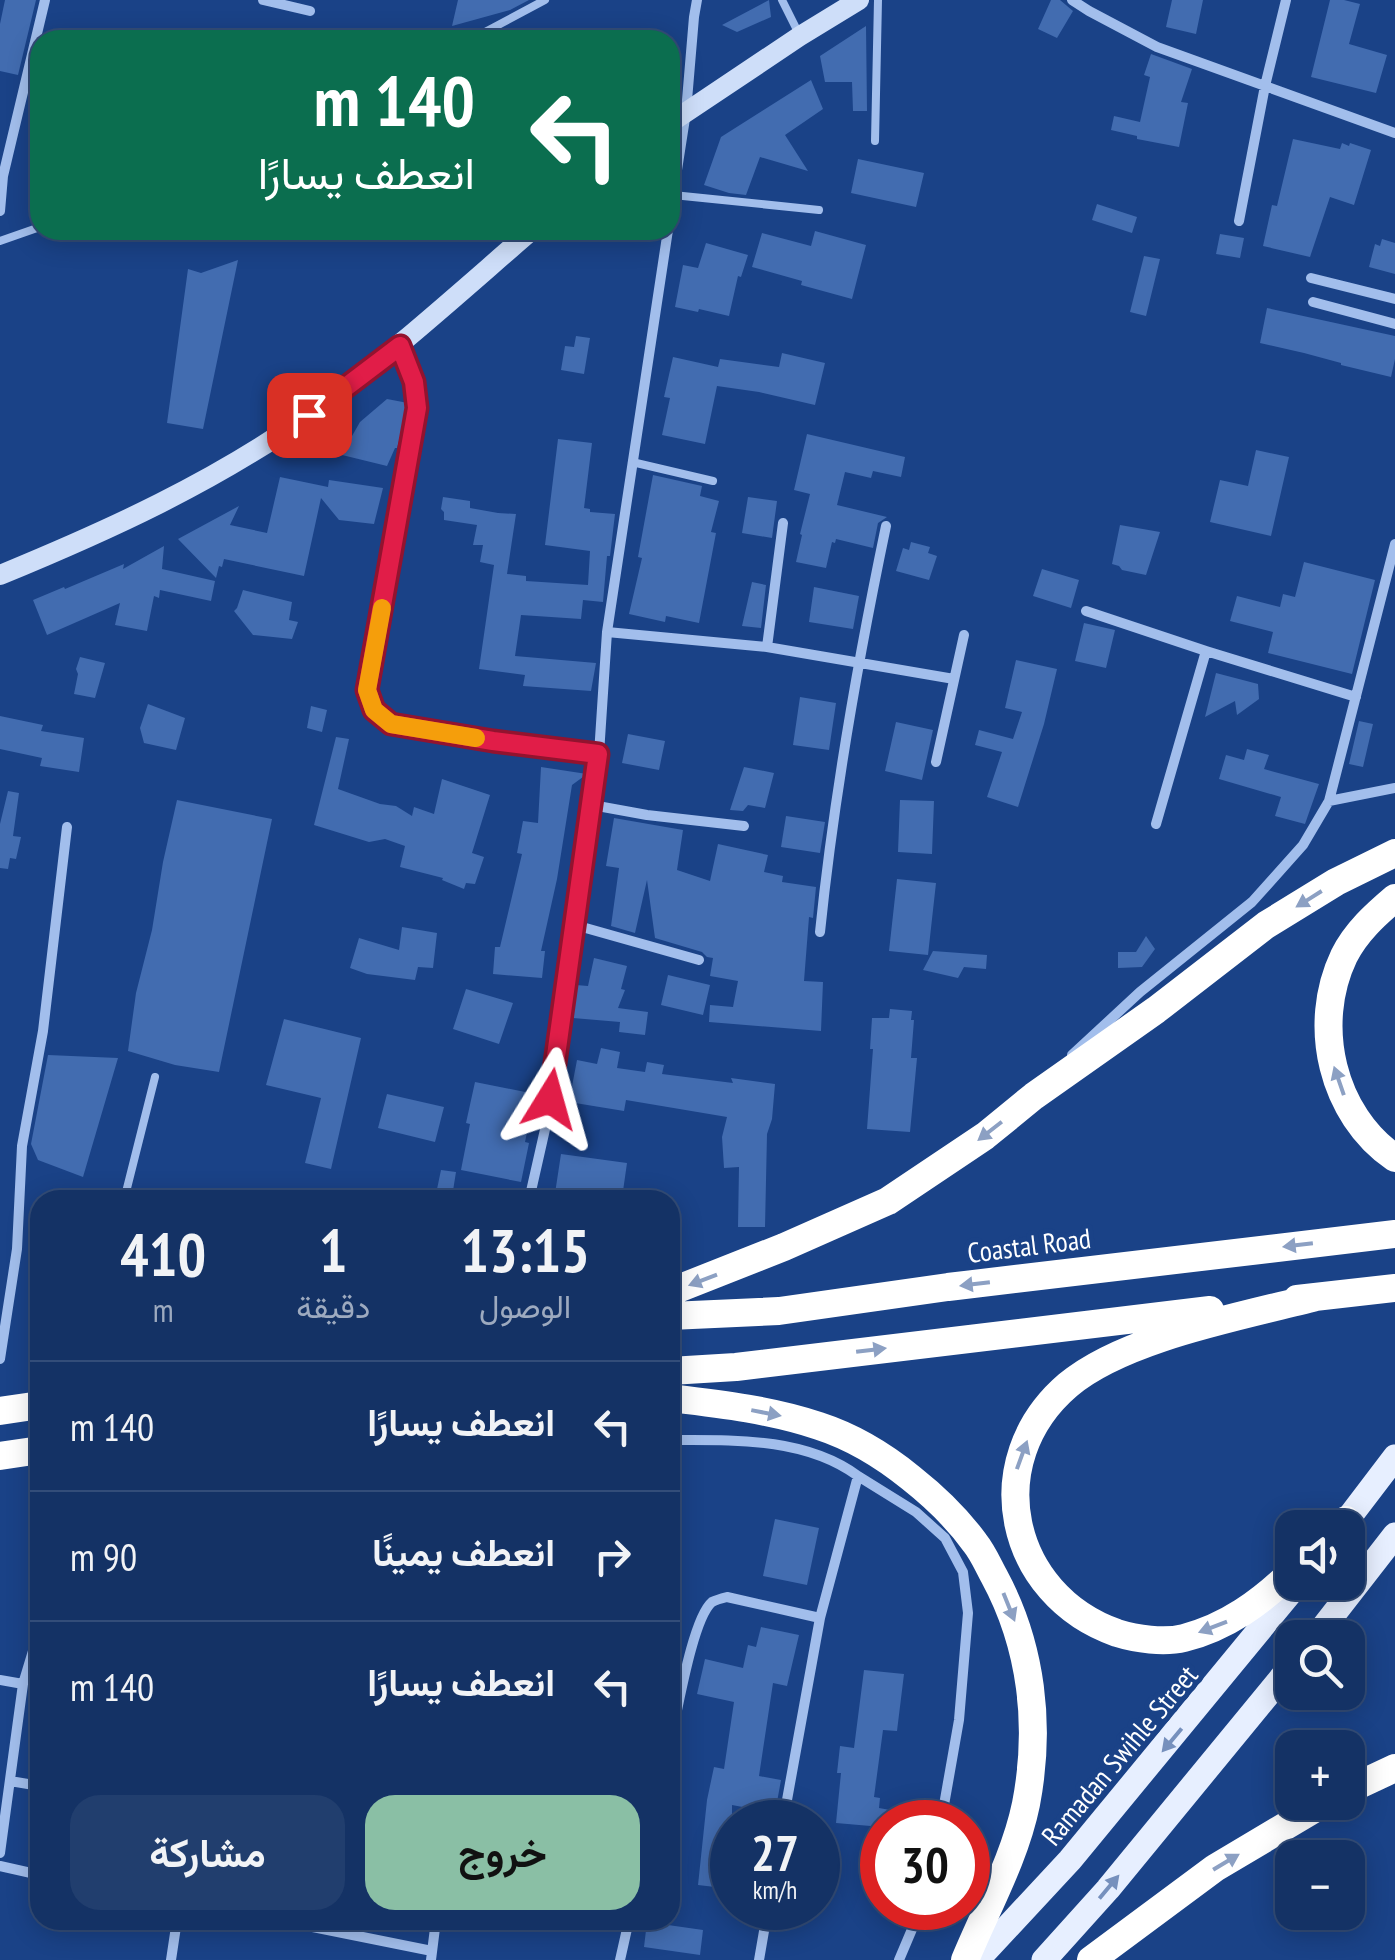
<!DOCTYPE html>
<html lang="ar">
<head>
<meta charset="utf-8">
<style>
	:root { --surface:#143265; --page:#213e6e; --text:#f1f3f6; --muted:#9daabf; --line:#334d79; --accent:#8abfa5 }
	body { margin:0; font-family:"PT Sans Narrow",Vazirmatn,sans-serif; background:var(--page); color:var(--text); direction:rtl; height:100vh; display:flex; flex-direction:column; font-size:38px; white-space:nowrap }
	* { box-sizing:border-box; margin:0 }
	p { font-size:32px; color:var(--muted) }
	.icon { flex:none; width:55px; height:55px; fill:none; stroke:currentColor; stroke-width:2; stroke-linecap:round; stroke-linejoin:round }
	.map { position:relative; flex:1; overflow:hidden; direction:ltr }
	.sheet { position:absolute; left:30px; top:1190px; width:650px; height:740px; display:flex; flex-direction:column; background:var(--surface); border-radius:30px; box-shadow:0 5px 25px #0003,0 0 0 2px var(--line); direction:rtl }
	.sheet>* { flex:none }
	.guide { position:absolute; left:30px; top:30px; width:650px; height:210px; border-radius:30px; box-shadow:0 5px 25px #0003,0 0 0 2px var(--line); direction:rtl; background:#0b6e4f; color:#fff; overflow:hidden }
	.controls { position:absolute; left:1275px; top:1510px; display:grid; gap:20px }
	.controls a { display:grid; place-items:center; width:90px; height:90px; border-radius:20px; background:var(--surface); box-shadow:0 5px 25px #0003,0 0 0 2px var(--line); font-size:50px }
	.speed { position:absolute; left:710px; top:1800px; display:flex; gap:20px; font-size:50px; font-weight:700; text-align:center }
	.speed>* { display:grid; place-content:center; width:130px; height:130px; border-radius:50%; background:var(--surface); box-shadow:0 5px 25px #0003,0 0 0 2px var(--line); line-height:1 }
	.speed small { font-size:25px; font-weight:400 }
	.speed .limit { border:15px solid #d22; background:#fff; color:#111 }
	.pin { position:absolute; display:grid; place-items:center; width:85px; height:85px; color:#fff; margin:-42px; border-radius:20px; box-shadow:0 5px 15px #0006 }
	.me { position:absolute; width:110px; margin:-55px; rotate:8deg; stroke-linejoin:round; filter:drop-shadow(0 0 8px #0008) }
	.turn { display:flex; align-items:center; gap:35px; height:210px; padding:0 40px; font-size:45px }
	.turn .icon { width:130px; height:130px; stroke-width:2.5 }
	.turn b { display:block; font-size:70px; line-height:85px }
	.eta { display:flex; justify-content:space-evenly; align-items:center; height:170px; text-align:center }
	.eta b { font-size:60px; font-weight:700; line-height:70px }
	.cta { display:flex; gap:20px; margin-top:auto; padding:20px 40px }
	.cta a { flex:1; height:115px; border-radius:30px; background:var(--accent); color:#111; font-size:40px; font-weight:700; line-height:115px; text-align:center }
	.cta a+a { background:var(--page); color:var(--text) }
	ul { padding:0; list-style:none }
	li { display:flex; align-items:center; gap:30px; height:130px; padding:0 40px; border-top:2px solid var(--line) }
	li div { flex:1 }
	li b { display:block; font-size:38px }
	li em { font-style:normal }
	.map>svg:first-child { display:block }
	.building { fill:#426cb0 }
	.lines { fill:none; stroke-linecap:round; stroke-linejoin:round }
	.lane { stroke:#a2beec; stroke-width:8 }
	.street { stroke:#a2beec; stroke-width:10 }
	.secondary { stroke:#cedef9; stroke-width:20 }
	.primary { stroke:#e7efff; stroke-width:25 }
	.highway { stroke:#fff; stroke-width:28 }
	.oneway { fill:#8ca0c3 }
	.oneway2 { fill:#7690bd }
	.route-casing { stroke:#92132f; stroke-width:25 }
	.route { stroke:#e11d48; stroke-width:18 }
	.slow { stroke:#f59e0b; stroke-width:18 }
	.labels { text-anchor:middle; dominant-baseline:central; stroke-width:10; stroke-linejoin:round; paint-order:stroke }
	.street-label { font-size:28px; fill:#fff; stroke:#1a4287 }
</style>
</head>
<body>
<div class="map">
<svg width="1395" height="1960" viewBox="0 0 1395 1960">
	<rect width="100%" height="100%" fill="#1a4287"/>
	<path class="building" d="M5,0H36L18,75L0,71V24Z
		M458,0H529L510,10L452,26Z
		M769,0L771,17L737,32L722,25Z
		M1051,0H1060L1073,11L1057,38L1038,29Z
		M1172,0H1203L1196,34L1166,27Z
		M1330,0H1344L1360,4L1349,44L1387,55L1376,93L1311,77Z
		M866,26L867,111H853L852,82H825L820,56Z
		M1151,54L1192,69L1181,102L1188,103L1179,147L1137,139V136L1111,130L1114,116L1140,122L1150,77L1144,75Z
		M811,80L823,109L785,135L808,171L760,157L746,195L729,193L704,185L721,137Z
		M1293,139L1340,149L1342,143L1349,146L1350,143L1371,150L1354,205L1330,197L1310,257L1263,246L1272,205L1277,206Z
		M858,159L924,173L916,207L851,193Z
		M1097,204L1137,217L1132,233L1092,220Z
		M815,231L866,245L852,299L801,285L802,281L752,267L762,233L811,246Z
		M1220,234L1244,238L1240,258L1216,254Z
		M1382,239L1395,243V274L1369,267L1375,244L1380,246Z
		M706,243L748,255L741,277L738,276L729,316L699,309L698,312L675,307L683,265L698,268Z
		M1144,256L1160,259L1146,316L1130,312Z
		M238,260L203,429L167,423L188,269L201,273Z
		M1267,308L1395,336V359L1391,377L1341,365V363L1304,353L1260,343Z
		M576,336L590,338L584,374L561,370L565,346L574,347Z
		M782,353L825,363L815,405L759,392L717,386L705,444L662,435L670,398L664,397L673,357L718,367L720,359L779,367Z
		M387,399L408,403V408L397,448H395L387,466L338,454L343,434L352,436L360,422Z
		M807,434L905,457L901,477L873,471L871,478L845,472L837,505L887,517L878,523L873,548L836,539L835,543L832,542L826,568L796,562L802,535L800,534L810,494L794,490Z
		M558,439L592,443L584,508L590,509V512L615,514L610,556H607L603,602L583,600L581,619L521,615L515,656L596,663L591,691L523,686L525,675L479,669L494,565L480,562L483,545H473L477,525L444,520V512L441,509L443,497L470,501V508L498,513L516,514L507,574L526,576V581L588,585L590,551L545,545Z
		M1256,450L1289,457L1271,536L1210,522L1220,480L1248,486Z
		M653,475L702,486L700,496L719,501L711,532L716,533L699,623L666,616L665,622L629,614L642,558L638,557Z
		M280,477L328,487L329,480L383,488L374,524L339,520L321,498L304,576L224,559L222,567L219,566L216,578L178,539L239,506L230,525L267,533Z
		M748,497L777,501L772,538L742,533Z
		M1120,525L1160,532L1146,575L1122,570L1119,566L1112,564Z
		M911,542L930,547L928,553L937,556L929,580L896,571L903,548L909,550Z
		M164,546L162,569L215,581L211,601L160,590L159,598L154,596L147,631L115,625L120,603L47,635L33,600L64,587L65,589L124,564L123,569Z
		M1304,562L1375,580L1352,674L1268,653L1273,632L1230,621L1237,596L1280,607L1283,594L1295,597Z
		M1042,569L1079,580L1071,608L1033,596Z
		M752,582L766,585L761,628L742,626Z
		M814,587L859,596L853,629L809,622Z
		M243,590L292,602L289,620L298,622L292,639L253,635L234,611L237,608Z
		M1084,623L1115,630L1106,668L1075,661Z
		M80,657L105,663L95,698L74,694L78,674L76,669Z
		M1016,660L1057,669L1044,724L1018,807L987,797L1002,752L975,745L979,730L1013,739L1022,712L1005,708Z
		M1216,673L1258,684L1259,699L1237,715L1235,701L1205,717Z
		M800,697L836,703L829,750L793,745Z
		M148,704L185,718L176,750L144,743L140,728Z
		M311,706L327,710L322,732L307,728Z
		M0,716L43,725L41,731L84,738L79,772L40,766L42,758L0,749Z
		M1359,721L1373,724L1363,767L1349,764Z
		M896,722L933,730L922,780L885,771Z
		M628,734L665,741L659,770L622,763Z
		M336,737L349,739L338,789L380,804L396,806L412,816L414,807L434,814L442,779L490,795L472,853L484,857L475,884L466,883L464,889L442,880L443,878L400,867L405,846L385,839L369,842L314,825Z
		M1247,749L1269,755L1264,769L1319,784L1305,824L1275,816L1281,797L1219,779L1226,755L1244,760Z
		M541,767L587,774L572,785L557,879L541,951H545L542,978L493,974L495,947H500L522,854L517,853L523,821L538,823Z
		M744,767L774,773L765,808L748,805L743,811L730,810Z
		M8,791L19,793L13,836L21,837L16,859L10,858L8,869L0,868V824Z
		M177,800L272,819L219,1072L175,1065L128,1051L136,993L152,930L163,862Z
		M900,800L934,801L932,854L898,852Z
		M786,816L825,822L820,853L781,847Z
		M614,818L683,830L677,870L710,881L718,844L768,855L764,872L783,876L782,882L816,887L813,918L809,917L804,981L823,982L821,1031L709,1022L710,1005L733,1007L738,981L710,976L713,958L707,957L702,952L655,938L647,880L635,933L611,926L619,868L606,866Z
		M897,879L936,883L928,955L889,951Z
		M402,927L437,933L433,968L418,967L415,980L367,974L350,968L359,938L399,950Z
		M1146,936L1155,949L1142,967L1118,968V952H1136Z
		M933,951L987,955L986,969L964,967L958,978L923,970Z
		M594,958L627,966L621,989L625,990L618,1008L648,1012L645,1035L619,1032L620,1022L573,1018L576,985L588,986Z
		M668,975L710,985L703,1015L661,1005Z
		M466,989L513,1003L499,1044L453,1029Z
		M890,1009L912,1011L911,1020H914L911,1058H917L910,1132L867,1129L873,1049H870L872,1018H889Z
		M284,1019L361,1038L331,1169L305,1163L321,1098L266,1085Z
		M601,1048L620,1052L617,1068L645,1072L647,1062L664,1065L662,1074L733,1083L731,1078L775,1084L772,1119L767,1134L765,1227H738L739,1167L724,1168L722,1137L727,1117L626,1100L624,1111L569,1102L577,1060L597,1064Z
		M48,1055L118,1058L83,1177L38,1160L31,1144Z
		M475,1082L535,1094L525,1142L529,1143L521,1182L461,1170L470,1124L466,1123Z
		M387,1094L444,1107L435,1142L378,1128Z
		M561,1154L627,1163L622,1198L607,1196L606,1200H554Z
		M441,1170L456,1172L452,1197L436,1194Z
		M775,1519L819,1528L807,1585L763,1576Z
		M761,1627L799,1635L787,1686L773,1683L759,1776L781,1780L775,1813L732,1805V1889L698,1885L707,1800L714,1767L724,1769L734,1702L697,1694L705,1659L743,1668L748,1645L756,1647Z
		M864,1670L904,1674L897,1731L883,1730L874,1797L880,1798L879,1808L918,1815L917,1822H882V1827L836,1823L841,1773H837L840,1746L854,1748Z
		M647,1922L703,1930L700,1955L644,1947Z"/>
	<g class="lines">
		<path class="lane" d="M782,0L798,32
			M470,40L545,0
			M875,141L878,0
			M673,195L819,210
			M0,241L40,227
			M632,462L713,481
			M124,1200L155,1077"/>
		<path class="street" d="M263,0L310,11
			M1072,0L1089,11L1157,47L1395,133
			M0,176H3L45,0
			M0,211L3,176
			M670,215L686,112L694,17L697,0
			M1239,221L1265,86L1286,0
			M1311,278L1395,299
			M1313,302L1395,324
			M399,346L414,381L417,408L367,690L374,710L391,724L493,741L599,754
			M1086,611L1206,651
			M607,632L767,647L954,679
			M767,647L783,523
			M936,762L964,635
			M1329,801L1395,788
			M592,805L647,815L744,826
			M1156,824L1206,651L1356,697
			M575,925L699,960
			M820,932C834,795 858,660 886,526
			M1072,1055L1140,992L1252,902L1303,845L1329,801L1395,544
			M529,1200L546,1125L575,925L599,754L607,632L668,230
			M0,1359L17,1249L22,1146L43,1031L67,827
			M670,1440C733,1440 805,1437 858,1476L820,1618L783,1822
			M858,1476L916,1512L945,1538L963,1572L968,1613L959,1720L941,1822
			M0,1680L23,1684
			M670,1743C677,1715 692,1619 712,1602C716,1600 723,1598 727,1597L820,1618
			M10,1781L40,1786
			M0,1853L23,1684L40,1628
			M0,1866L40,1875
			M278,1920L432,1951
			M171,1960L177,1920
			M431,1960L436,1920
			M620,1960L629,1920
			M759,1960L768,1908
			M899,1960L921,1908"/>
		<path class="secondary" d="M670,123L800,36L859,0
			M0,575C107,531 215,482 310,414C388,358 459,293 532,230"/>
		<path class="primary" d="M1341,1528L1395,1457
			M1315,1638L1395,1535
			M977,1960L1070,1860L1299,1582
			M1044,1960L1108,1889L1292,1665"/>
		<path class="highway" d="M1395,898C1375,915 1356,932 1344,956C1311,1025 1332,1115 1395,1158
			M670,1292L784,1247L888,1201L985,1136L1034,1096L1156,1010L1266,925L1336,882L1395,853
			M1297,1299L1395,1288
			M670,1316L779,1311L948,1287L1395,1234
			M670,1371L736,1367L1210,1310
			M670,1398C720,1404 772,1410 819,1426C853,1437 884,1456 911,1478C935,1497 957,1518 975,1543C983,1553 988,1565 994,1576C1032,1646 1041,1726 1026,1804C1015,1858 986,1909 965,1960
			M0,1411L40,1405
			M0,1456L40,1450
			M1339,1528L1346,1520
			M1292,1572C1261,1602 1227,1627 1184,1638C1164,1643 1136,1639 1117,1633C1008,1595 979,1461 1068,1385C1125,1337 1244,1316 1316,1297
			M1348,1790L1395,1768
			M1091,1960L1215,1868L1326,1802"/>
	</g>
	<defs><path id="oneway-solid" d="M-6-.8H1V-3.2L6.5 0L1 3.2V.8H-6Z" transform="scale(2.5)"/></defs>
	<g class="oneway">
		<use href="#oneway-solid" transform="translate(1309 899) rotate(148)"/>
		<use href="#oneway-solid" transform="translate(1339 1081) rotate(-109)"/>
		<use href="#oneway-solid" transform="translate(990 1131) rotate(142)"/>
		<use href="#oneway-solid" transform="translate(1298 1245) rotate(173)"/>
		<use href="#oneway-solid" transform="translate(703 1280) rotate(159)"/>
		<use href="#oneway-solid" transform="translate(975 1284) rotate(173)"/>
		<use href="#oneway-solid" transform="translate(871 1350) rotate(-7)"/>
		<use href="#oneway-solid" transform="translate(766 1413) rotate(11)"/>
		<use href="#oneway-solid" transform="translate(1022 1455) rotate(-70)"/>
		<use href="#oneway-solid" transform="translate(1009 1607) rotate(68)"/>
		<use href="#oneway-solid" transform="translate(1213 1627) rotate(159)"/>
		<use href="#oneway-solid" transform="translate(1226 1862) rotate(-31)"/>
	</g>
	<g class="oneway2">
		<use href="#oneway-solid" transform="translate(1172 1740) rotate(130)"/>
		<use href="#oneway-solid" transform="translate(1109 1887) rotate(-50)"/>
	</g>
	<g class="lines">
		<defs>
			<path id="route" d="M309,415L400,346L414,382L417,408L367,690L374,710L391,724L493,741L598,754L550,1099"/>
		</defs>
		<use href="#route" class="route-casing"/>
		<use href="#route" class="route"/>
		<path class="slow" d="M382,608L367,690L374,710L391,724L476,738"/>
	</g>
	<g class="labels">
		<g class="street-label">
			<text transform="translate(1029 1245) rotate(-7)">Coastal Road</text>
			<text transform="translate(1119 1755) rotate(-50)">Ramadan Swihle Street</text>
		</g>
	</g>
</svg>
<div class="controls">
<a><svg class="icon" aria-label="sound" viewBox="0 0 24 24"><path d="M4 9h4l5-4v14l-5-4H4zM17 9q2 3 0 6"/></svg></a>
<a><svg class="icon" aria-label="search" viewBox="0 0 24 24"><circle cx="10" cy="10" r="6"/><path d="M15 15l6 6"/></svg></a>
<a>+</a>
<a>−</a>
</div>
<div class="speed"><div>27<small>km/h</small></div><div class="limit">30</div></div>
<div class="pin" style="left:309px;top:415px;background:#d93025"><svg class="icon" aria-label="arrive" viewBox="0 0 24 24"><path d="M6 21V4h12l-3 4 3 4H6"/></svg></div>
<svg class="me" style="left:550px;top:1099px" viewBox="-20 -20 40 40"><path d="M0-17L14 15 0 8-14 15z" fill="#e11d48" stroke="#fff" stroke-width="4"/></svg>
<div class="guide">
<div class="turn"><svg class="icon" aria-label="left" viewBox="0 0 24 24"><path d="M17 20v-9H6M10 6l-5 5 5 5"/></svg><div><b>140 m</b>انعطف يسارًا</div></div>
</div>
<section class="sheet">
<div class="eta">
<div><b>13:15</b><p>الوصول</p></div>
<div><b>1</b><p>دقيقة</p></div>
<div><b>410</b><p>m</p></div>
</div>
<ul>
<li><svg class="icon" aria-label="left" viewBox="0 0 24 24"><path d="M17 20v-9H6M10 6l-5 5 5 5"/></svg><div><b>انعطف يسارًا</b></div><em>140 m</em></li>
<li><svg class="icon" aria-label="right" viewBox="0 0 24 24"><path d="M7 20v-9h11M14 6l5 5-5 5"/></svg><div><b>انعطف يمينًا</b></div><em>90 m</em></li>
<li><svg class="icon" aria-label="left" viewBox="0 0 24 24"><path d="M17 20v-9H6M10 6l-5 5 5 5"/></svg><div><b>انعطف يسارًا</b></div><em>140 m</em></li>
</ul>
<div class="cta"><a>خروج</a><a>مشاركة</a></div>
</section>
</div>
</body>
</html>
